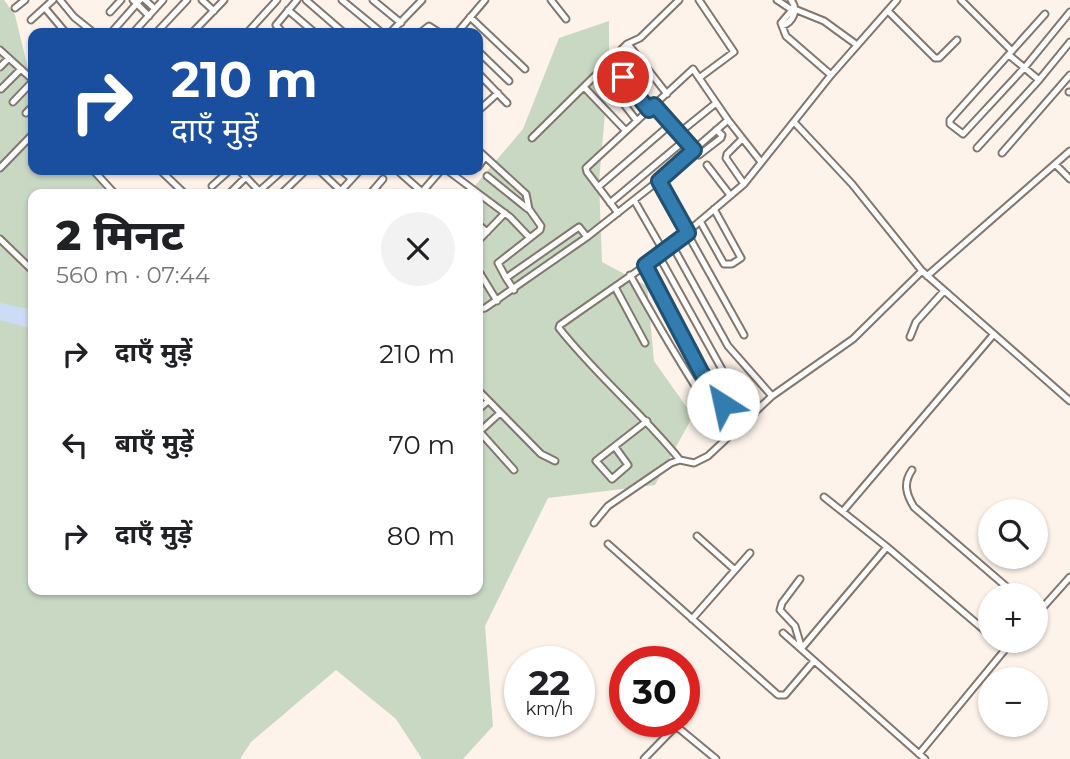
<!DOCTYPE html>
<html lang="hi">
<head>
<meta charset="utf-8">
<style>
	:root { --surface:#fff; --page:#f2f2f2; --text:#202124; --muted:#757577 }
	body { margin:0; font-family:Montserrat,"Noto Sans Devanagari",sans-serif; background:var(--page); color:var(--text); height:100vh; display:flex; flex-direction:column; font-size:26px; white-space:nowrap }
	* { box-sizing:border-box; margin:0 }
	p { font-size:23px; color:var(--muted) }
	.icon { flex:none; width:38px; height:38px; fill:none; stroke:currentColor; stroke-width:2; stroke-linecap:round; stroke-linejoin:round }
	.map { position:relative; flex:1; overflow:hidden }
	.details { position:absolute; left:28px; top:189px; width:455px; height:406px; display:flex; flex-direction:column; background:var(--surface); border-radius:14px; box-shadow:0 2px 5px #0004 }
	.details>* { flex:none }
	.banner { position:absolute; left:28px; top:28px; width:455px; height:147px; border-radius:14px; box-shadow:0 2px 5px #0004; background:#1a4fa0; color:#fff; overflow:hidden }
	.fabs { position:absolute; left:978px; top:499px; display:grid; gap:14px }
	.fabs a { display:grid; place-items:center; width:70px; height:70px; border-radius:50%; background:var(--surface); box-shadow:0 2px 5px #0004; font-size:35px }
	.speed { position:absolute; left:504px; top:646px; display:flex; gap:14px; font-size:35px; font-weight:700; text-align:center }
	.speed>* { display:grid; place-content:center; width:91px; height:91px; border-radius:50%; background:var(--surface); box-shadow:0 2px 5px #0004; line-height:1 }
	.speed small { font-size:18px; font-weight:400 }
	.speed .limit { border:10px solid #d22; background:#fff; color:#111 }
	.pin { position:absolute; display:grid; place-items:center; width:60px; height:60px; color:#fff; margin:-30px; border:4px solid #fff; border-radius:50%; box-shadow:0 2px 7px #0007 }
	.me { position:absolute; width:77px; margin:-38px; rotate:325deg; stroke-linejoin:round; filter:drop-shadow(0 0 5px #0008) }
	.turn { display:flex; align-items:center; gap:24px; height:147px; padding:0 28px; font-size:32px }
	.turn .icon { width:91px; height:91px; stroke-width:2.5 }
	.turn b { display:block; font-size:49px; line-height:60px }
	.round { display:grid; place-items:center; flex:none; width:74px; height:74px; border-radius:37px; background:var(--page) }
	.head { display:flex; align-items:center; justify-content:space-between; height:119px; padding:0 28px }
	h1 { font-size:42px; font-weight:800; line-height:52px }
	ul { padding:0; list-style:none }
	li { display:flex; align-items:center; gap:21px; height:91px; padding:0 28px }
	li div { flex:1 }
	li b { display:block; font-size:26px }
	li em { font-style:normal }
	.map>svg:first-child { display:block }
	.green { fill:#c8d8c3 }
	.water { fill:#ccdcf6 }
	.lines { fill:none; stroke-linecap:round; stroke-linejoin:round }
	.minor-casing { stroke:#82766d; stroke-width:9 }
	.minor { stroke:#fff; stroke-width:5 }
	.route-casing { stroke:#205172; stroke-width:18 }
	.route { stroke:#327cb0; stroke-width:12 }
</style>
</head>
<body>
<div class="map">
<svg width="1070" height="759" viewBox="0 0 1070 759">
	<rect width="100%" height="100%" fill="#fdf3eb"/>
	<path class="green" d="M0,0H4L15,15L33,89V170H90L107,194H33V590H478V194H468L523,129L559,38L609,21V69L599,181L602,262L647,286L654,361L693,416L655,485L548,498L485,626L493,726L463,759H422L396,719L336,670L251,742L240,759H0Z"/>
	<path class="water" d="M0,303L33,310V329L0,320Z"/>
	<g class="lines">
		<defs>
			<path id="minor" d="M60,0L74,17L94,33
				M133,0L149,16
				M145,0L155,9
				M202,0L214,11
				M306,0L344,33
				M342,0L382,33
				M373,0L401,23
				M551,0L566,19
				M777,0L792,10L781,23L786,36L831,75
				M961,0L1012,51
				M15,8L25,0
				M45,8L66,33
				M792,8L824,21L857,45
				M288,10L315,33
				M888,11L935,58H939L957,40
				M110,12L121,0
				M1045,14L950,120V124L963,134L1025,67L1070,12
				M470,17L525,69
				M31,20L53,0
				M782,26C793,22 799,10 791,0
				M111,33L140,0
				M133,33L163,0
				M156,33L187,0
				M192,33L224,0
				M247,33L277,0
				M283,33L276,25L297,0
				M390,33L422,0
				M420,33L429,26L440,33
				M457,33L485,0
				M628,44L667,94
				M0,50L33,80
				M478,51L509,81
				M1009,55L1039,80
				M610,61L649,110
				M0,67L9,58
				M599,72L637,121
				M478,73L507,103
				M699,78L734,52L699,0
				M584,87L626,131
				M1,89L21,69
				M1069,92H1070
				M13,102L33,81
				M654,105L699,155L721,138L722,135L716,130
				M478,111L498,93
				M26,113L33,106
				M794,122L852,184L922,271L1070,401
				M679,133L716,103
				M532,138L627,44L640,38L679,0
				M742,139L727,154L726,158L744,184
				M977,148L1039,80L1070,42
				M478,150L526,194L529,209L541,226L540,230L498,263L506,278
				M1002,153L1070,75
				M1055,164L1070,179
				M707,165L730,195
				M478,167L485,157
				M0,168L33,134
				M160,170L185,194
				M239,170L262,194
				M319,170L341,191
				M341,170L352,179
				M397,170L422,192
				M447,170L510,217L530,238
				M94,171L115,194
				M487,176L528,209
				M658,181L744,335
				M212,186L230,170
				M598,187L671,124
				M422,192L441,170
				M229,194L246,177
				M256,194L283,170
				M281,194L306,170
				M338,194L360,170
				M370,194L383,179
				M634,200L664,252
				M610,203L685,140
				M618,213L587,172L586,168L693,69L728,120L761,162
				M700,221L724,264H732L741,258L714,209
				M478,224L487,232
				M0,239L33,271
				M478,241L505,213
				M672,245L728,346L772,396
				M659,256L724,373L755,413
				M645,265L701,372L739,426
				M478,270L497,301
				M630,275C661,331 692,384 728,436
				M927,276L1070,151
				M615,287L645,343
				M514,290L506,278L579,227L587,237
				M478,305L481,309L485,308L587,237L658,181L728,120
				M910,337L916,322L944,291
				M708,382L724,373
				M478,390L541,454L555,461
				M478,410L488,401
				M480,432L514,470
				M478,433L500,413
				M615,447L628,465L612,479L596,461L597,460L647,421
				M680,460C643,414 596,375 559,328L560,325L659,256L744,184L831,75L897,0
				M912,470C903,483 906,494 914,507L1016,595
				M824,497L887,547L990,635
				M843,511L994,334
				M594,523L608,506L671,463L680,460L694,463L708,456L772,396L853,339L922,271
				M697,536L735,570
				M608,544L778,695H785L814,661
				M800,579L782,603L780,610L795,626L801,646
				M1036,615L1070,577
				M692,619L750,553
				M783,633L925,759
				M997,640L1006,648
				M801,649L887,547
				M919,754L1013,640
				M644,759L676,726L716,759"/>
		</defs>
		<use href="#minor" class="minor-casing"/>
		<use href="#minor" class="minor"/>
	</g>
	<g class="lines">
		<defs>
			<path id="route" d="M623,77L649,110L654,105L694,150L659,181L688,233L645,265L701,372L723,404"/>
		</defs>
		<use href="#route" class="route-casing"/>
		<use href="#route" class="route"/>
	</g>
</svg>
<div class="fabs">
<a><svg class="icon" aria-label="search" viewBox="0 0 24 24"><circle cx="10" cy="10" r="6"/><path d="M15 15l6 6"/></svg></a>
<a>+</a>
<a>−</a>
</div>
<div class="speed"><div>22<small>km/h</small></div><div class="limit">30</div></div>
<div class="pin" style="left:623px;top:77px;background:#d93025"><svg class="icon" aria-label="arrive" viewBox="0 0 24 24"><path d="M6 21V4h12l-3 4 3 4H6"/></svg></div>
<svg class="me" style="left:723px;top:404px" viewBox="-20 -20 40 40"><circle r="19" fill="#fff"/><path d="M0-13L10 11 0 6-10 11z" fill="#327cb0"/></svg>
<div class="banner">
<div class="turn"><svg class="icon" aria-label="right" viewBox="0 0 24 24"><path d="M7 20v-9h11M14 6l5 5-5 5"/></svg><div><b>210 m</b>दाएँ मुड़ें</div></div>
</div>
<section class="details">
<div class="head"><div><h1>2 मिनट</h1><p>560 m · 07:44</p></div><a class="round"><svg class="icon" aria-label="close" viewBox="0 0 24 24"><path d="M6 6l12 12M18 6L6 18"/></svg></a></div>
<ul>
<li><svg class="icon" aria-label="right" viewBox="0 0 24 24"><path d="M7 20v-9h11M14 6l5 5-5 5"/></svg><div><b>दाएँ मुड़ें</b></div><em>210 m</em></li>
<li><svg class="icon" aria-label="left" viewBox="0 0 24 24"><path d="M17 20v-9H6M10 6l-5 5 5 5"/></svg><div><b>बाएँ मुड़ें</b></div><em>70 m</em></li>
<li><svg class="icon" aria-label="right" viewBox="0 0 24 24"><path d="M7 20v-9h11M14 6l5 5-5 5"/></svg><div><b>दाएँ मुड़ें</b></div><em>80 m</em></li>
</ul>
</section>
</div>
</body>
</html>
